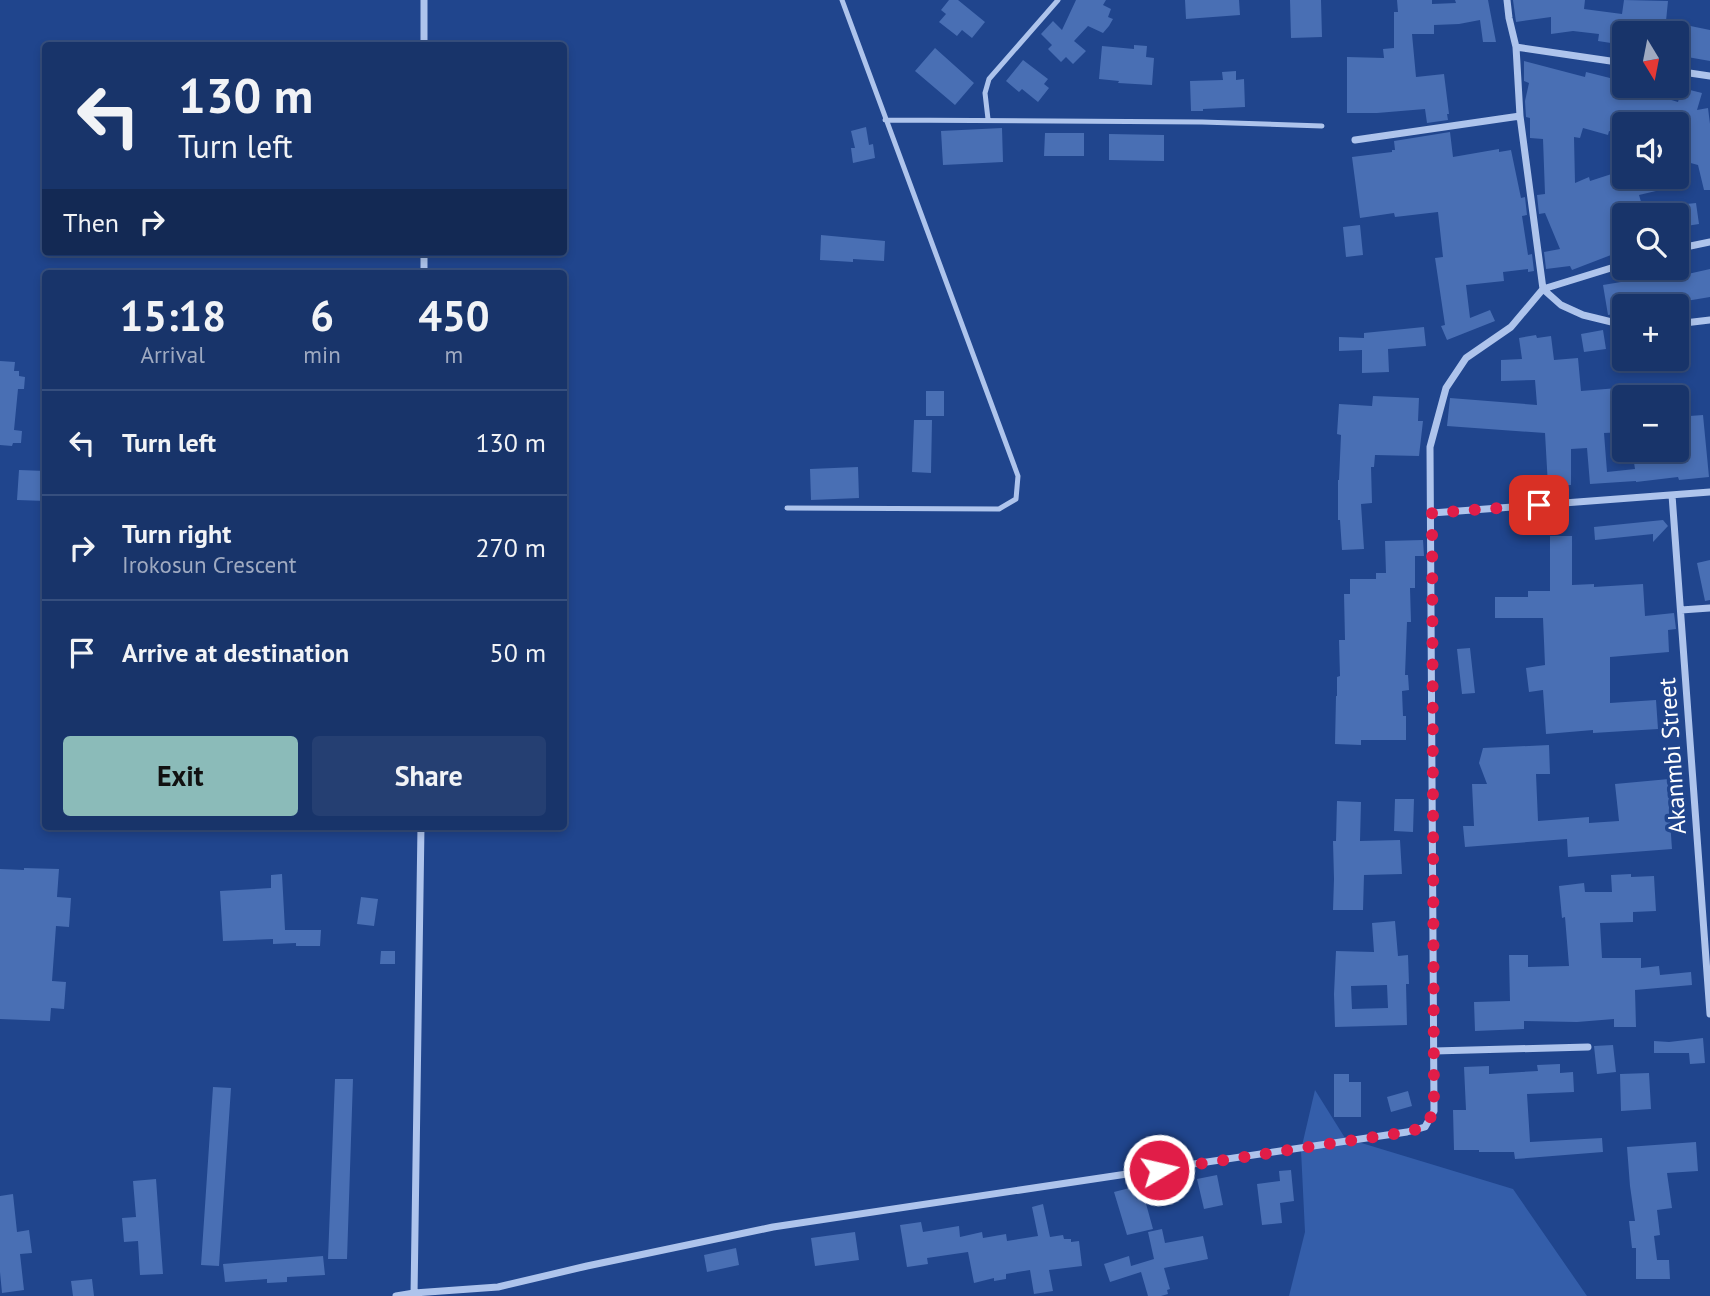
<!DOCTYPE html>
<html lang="en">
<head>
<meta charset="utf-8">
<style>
	:root { --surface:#18346a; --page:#253f72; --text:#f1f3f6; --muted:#9faac1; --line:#364f7e; --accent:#8bbbb9 }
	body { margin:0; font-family:"PT Sans",sans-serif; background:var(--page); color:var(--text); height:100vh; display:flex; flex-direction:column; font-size:26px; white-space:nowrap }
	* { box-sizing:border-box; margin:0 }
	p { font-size:23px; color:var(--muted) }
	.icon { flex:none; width:38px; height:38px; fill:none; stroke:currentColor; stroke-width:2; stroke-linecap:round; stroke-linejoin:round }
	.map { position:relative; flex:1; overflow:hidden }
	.panel { position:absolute; left:42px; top:270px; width:525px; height:560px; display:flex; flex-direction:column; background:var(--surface); border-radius:7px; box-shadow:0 4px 10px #0003,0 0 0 2px var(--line) }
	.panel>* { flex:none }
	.guide { position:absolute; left:42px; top:42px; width:525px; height:214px; border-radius:7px; box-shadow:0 4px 10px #0003,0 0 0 2px var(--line); background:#18346a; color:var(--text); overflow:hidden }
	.needle { width:46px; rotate:170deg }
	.controls { position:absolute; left:1612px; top:21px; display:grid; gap:14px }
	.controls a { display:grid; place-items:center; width:77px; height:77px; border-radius:7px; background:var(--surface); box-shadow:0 4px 10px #0003,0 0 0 2px var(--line); font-size:35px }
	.pin { position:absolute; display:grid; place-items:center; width:60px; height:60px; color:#fff; margin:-30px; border-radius:14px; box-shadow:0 4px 10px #0006 }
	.me { position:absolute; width:77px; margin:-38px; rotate:81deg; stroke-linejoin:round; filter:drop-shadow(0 0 5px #0008) }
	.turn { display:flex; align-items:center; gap:24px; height:147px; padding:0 21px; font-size:32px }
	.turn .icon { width:91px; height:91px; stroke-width:2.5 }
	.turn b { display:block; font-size:49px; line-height:60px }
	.then { display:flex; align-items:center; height:66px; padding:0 21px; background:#0003; gap:14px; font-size:26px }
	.eta { display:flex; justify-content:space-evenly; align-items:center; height:119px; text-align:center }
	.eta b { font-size:42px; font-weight:600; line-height:49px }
	.cta { display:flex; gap:14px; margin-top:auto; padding:14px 21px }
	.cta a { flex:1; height:80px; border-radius:7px; background:var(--accent); color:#111; font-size:28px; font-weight:600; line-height:80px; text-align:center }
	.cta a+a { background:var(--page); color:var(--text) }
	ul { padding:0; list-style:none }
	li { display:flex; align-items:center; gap:21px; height:105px; padding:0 21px; border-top:2px solid var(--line) }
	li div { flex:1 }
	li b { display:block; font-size:26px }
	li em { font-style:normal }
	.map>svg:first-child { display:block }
	.grass { fill:#345eaa }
	.building { fill:#496fb4; fill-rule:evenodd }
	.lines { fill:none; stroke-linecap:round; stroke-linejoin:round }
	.lane { stroke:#aec4ec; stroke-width:5 }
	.street { stroke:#aec4ec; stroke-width:7 }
	.route { stroke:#e11d48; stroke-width:12; stroke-dasharray:0 21.6 }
	.labels { text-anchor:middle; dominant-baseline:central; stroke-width:7; stroke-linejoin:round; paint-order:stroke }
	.street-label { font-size:24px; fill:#fff; stroke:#20458d }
</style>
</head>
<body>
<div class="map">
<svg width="1710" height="1296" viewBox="0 0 1710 1296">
	<rect width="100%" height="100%" fill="#20458d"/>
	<path class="grass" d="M1315,1090L1345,1138L1513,1189L1587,1296H1289L1305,1232L1301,1150Z"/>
	<path class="building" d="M949,0H958L985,22L972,38L962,30L957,36L939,22L946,14L941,10Z
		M1076,0H1106L1103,5L1111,9L1108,17L1113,19L1109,26L1103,33L1088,26L1074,41L1086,51L1073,64L1066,57L1061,62L1048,49L1052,45L1041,34L1053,21L1062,30Z
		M1185,0H1239L1240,15L1186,19Z
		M1290,0H1321L1322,37L1291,38Z
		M1397,0H1432V4L1456,3L1455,0H1488L1496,42H1483L1480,20L1459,24L1434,25V34H1412L1416,77L1444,74L1449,114H1447L1448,120L1427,123L1425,109L1377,113H1347V57L1384,58L1383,49L1394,48V12H1398Z
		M1513,0H1585L1584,9L1622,14L1624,0L1668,1L1666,21L1710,30V61L1676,55V33H1624V45L1598,41L1599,34L1573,31L1551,34V17L1516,22Z
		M1134,45L1147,46L1146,57L1154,58L1152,85L1118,83L1119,81L1099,79L1102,46L1134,49Z
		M935,48L974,83L955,105L915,71Z
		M1023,60L1048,79L1044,84L1049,88L1038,102L1022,89L1019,92L1006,81Z
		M1524,61L1585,77L1586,72L1622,81L1621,86H1637L1646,88L1645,92L1678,102L1682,88L1702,93L1697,110L1708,108L1710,124V190H1704L1698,165L1676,159V124H1624V135L1609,131L1608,135L1583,128L1580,138L1574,137L1575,183L1589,177L1590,181L1624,170V177H1653L1656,191L1639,195L1645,215H1610L1624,250L1572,270L1570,266L1546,269L1544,252L1560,249L1545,213L1539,214L1537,195L1545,194L1543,139L1530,138V118L1526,117L1525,101L1529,83L1524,81Z
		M1236,71V80L1244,79L1245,107L1203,109V111H1191L1190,81L1223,80L1222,72Z
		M866,127L869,145L873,144L875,158L853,163L851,148H855L851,131Z
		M1002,128L1003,162L943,165L941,131Z
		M1450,132L1453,157L1499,149V152L1511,150L1521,198L1525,197L1527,215L1522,216L1528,255L1532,254L1534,271L1528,272V269L1503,272L1504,281L1466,285L1470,318L1490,310L1495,321L1447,340L1441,326L1445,325L1435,258L1443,257L1438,212L1395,217L1394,213L1360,218L1352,157L1392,152V150H1395L1394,141Z
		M1045,133H1084V156H1044Z
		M1109,134L1164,135V161L1109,160Z
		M1696,203L1699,224L1680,227L1677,205Z
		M1360,225L1363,255L1346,257L1343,227Z
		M821,235L885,241L884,261L853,259V262L820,260Z
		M1710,269V297L1656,306H1624V312L1608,315L1603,285L1669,274L1670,278Z
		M1424,327L1426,346L1388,349L1389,372L1362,373V350L1339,351V337L1364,338V333Z
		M1603,330L1606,349L1584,352L1581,334Z
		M1536,335L1537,338L1551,336L1554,360L1578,358L1581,391L1618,388L1620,411H1624V432L1604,433L1607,472L1635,469L1632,450H1676V417L1703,415L1709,477L1679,480L1678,477L1636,482V481L1590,484L1587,448L1571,449V485L1548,486L1545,433L1447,426L1450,398L1537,405L1535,380L1501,381V360L1522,359L1519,338Z
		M0,361L15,362L14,371H19V376L25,377L24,389H18L14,430L22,431L21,443H13L12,446L0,445Z
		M926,391H944V416H926Z
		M1373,396L1419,398L1418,421H1423L1419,456L1375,455L1374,467H1371L1372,503L1361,504L1364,549L1342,550L1340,520H1338V480H1339L1341,435L1337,434L1339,404L1372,406Z
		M914,420H932L931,473L912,472Z
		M858,467L859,498L811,500L810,469Z
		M19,470L46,471V501L17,500Z
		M1663,520L1668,526L1653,542V534L1595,540L1594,527Z
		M1550,536H1572V585L1594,584V587L1643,584L1645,616L1674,613L1676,629L1668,630L1669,652L1610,657V703L1656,700L1658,729L1593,733V730L1546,734L1543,690L1529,692L1526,668L1545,665L1543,618H1495V597H1528V591H1550Z
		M1423,540L1424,556H1415V588H1410L1411,622H1407L1405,675H1408L1409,690L1402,691L1403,716H1406V740H1361V745L1335,744L1336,696H1337V677L1340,676L1339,640H1345L1344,594H1350V579H1376V573H1386L1385,541Z
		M1710,560V600L1705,601L1697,563Z
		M1470,648L1475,693L1462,694L1457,649Z
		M1549,745L1550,774H1536L1538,821L1589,817V823L1619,821L1615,784L1669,779L1672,807H1669L1672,849L1568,857L1567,839L1465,847L1463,826H1474L1472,784H1487L1479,763L1483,748Z
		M1395,799H1414L1413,832L1394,831Z
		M1337,801L1361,802L1360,841L1400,840L1402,874L1364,875L1363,910H1333L1334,879L1333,841H1336Z
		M24,868L59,869L57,897L71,898L69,927L56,926L52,981L66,982L64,1009L51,1008L50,1021L0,1019V869L24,870Z
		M282,874L285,930H321L320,946H296V943L273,944V939L223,941L220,891L271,888V875Z
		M1631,874V877L1654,876L1656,911L1633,912V922L1600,923L1602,958H1641V968L1659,966L1660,975L1691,972L1692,985L1635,990L1636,1027H1614V1019L1577,1022L1524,1021V1029L1475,1031L1474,1002L1510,1001L1509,955H1528V967L1569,966L1565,917L1562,918L1559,886L1584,883L1585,892H1612L1611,875Z
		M361,897L378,899L374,926L357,924Z
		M1395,921L1398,956L1408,955L1409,984H1406L1407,1025L1335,1027L1334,994L1336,951L1374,952L1372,923ZM1387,985L1388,1008L1352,1009L1351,986Z
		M381,951H395V964H380Z
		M1703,1038L1705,1063L1690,1064L1689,1053H1654V1041L1669,1042Z
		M1613,1045L1616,1072L1597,1074L1594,1046Z
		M1560,1064V1073L1573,1072L1574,1092L1527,1094L1530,1142L1602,1138L1603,1152L1515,1159L1514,1152H1479V1150H1454L1453,1110H1466L1464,1067L1489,1066V1074L1538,1071L1537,1065Z
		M1649,1073L1651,1109L1621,1111L1620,1074Z
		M1334,1074H1349V1082H1361V1117H1334Z
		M335,1079H353L347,1259H328Z
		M213,1087L231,1088L219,1266L201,1265Z
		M1408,1091L1412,1106L1391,1112L1387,1097Z
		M1696,1142L1698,1171L1667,1173L1672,1208L1657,1210L1660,1235L1654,1236L1657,1260H1669L1670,1279H1636V1248H1632L1629,1221H1635L1630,1186L1627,1147Z
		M1291,1170L1294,1201L1280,1203L1282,1223L1262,1225L1257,1184L1280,1181L1279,1171Z
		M1217,1175L1223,1205L1204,1209L1197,1179Z
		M156,1179L163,1274L140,1275L138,1241L124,1242L122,1218L136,1217L133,1181Z
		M1145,1184L1149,1199L1145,1200L1153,1229L1127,1235L1114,1192Z
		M13,1194L17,1232L29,1230L32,1253L20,1254L24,1290L2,1293L0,1272V1196Z
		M1043,1204L1050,1237L1063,1235L1064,1239H1071V1242L1079,1241L1082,1266L1049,1270L1053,1291L1034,1294L1030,1270L1006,1274V1279L994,1281V1278L974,1283L968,1252L927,1258L928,1264L907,1267L900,1225L921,1222L923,1232L959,1226L960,1237L982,1232L983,1238L1006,1234L1007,1241L1038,1236L1032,1207Z
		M1162,1229L1165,1243L1203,1236L1208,1259L1164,1268L1170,1289L1167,1290L1168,1294L1161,1296H1148L1141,1272L1110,1282L1104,1264L1129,1256L1131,1266L1154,1259L1148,1232Z
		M855,1232L859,1260L815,1266L811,1238Z
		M736,1248L739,1265L707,1272L704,1255Z
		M323,1256L325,1275L287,1277V1282L267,1283V1279L225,1282L223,1264Z
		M92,1279L94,1296H73L71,1281Z"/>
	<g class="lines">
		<path class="lane" d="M988,119L985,93L989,79L1058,0
			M885,120L1202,122L1322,126
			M787,508L999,509L1016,499L1018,476L842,0"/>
		<path class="street" d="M1507,0L1509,18L1516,47L1520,116L1543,289L1561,305L1583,315L1624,325
			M424,46V0
			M1516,47L1624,63
			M1676,71L1710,76
			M1355,140L1520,116
			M1676,249L1710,242
			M424,273V252
			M1676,324L1710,320
			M1672,495L1710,1014
			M1432,513L1710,492
			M1681,610L1710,608
			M1434,1051L1588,1047
			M396,1296L414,1293L498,1287L587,1266L773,1227L1407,1132L1425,1127L1434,1111L1430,447L1446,388L1466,358L1511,327L1543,289L1624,264
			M414,1296L421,826"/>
	</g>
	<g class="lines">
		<path class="route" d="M1159,1170L1407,1132L1425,1127L1434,1111L1432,513L1539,505"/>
	</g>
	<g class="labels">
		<g class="street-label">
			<text transform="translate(1672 756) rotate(-94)">Akanmbi Street</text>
		</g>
	</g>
</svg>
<div class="controls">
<a><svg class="needle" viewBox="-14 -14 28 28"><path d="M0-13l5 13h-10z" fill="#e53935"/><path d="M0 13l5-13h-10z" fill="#9faac1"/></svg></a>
<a><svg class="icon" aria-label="sound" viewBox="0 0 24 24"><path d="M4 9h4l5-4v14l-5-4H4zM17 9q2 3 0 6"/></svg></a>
<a><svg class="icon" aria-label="search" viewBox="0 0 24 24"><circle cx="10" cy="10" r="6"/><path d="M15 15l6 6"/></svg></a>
<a>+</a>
<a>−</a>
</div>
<div class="pin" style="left:1539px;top:505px;background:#d93025"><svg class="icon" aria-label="arrive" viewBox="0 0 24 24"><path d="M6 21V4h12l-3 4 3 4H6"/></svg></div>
<svg class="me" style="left:1159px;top:1170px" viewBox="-20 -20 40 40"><circle r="17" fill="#e11d48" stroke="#fff" stroke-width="3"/><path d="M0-11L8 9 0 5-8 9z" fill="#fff"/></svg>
<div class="guide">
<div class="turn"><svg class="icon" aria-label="left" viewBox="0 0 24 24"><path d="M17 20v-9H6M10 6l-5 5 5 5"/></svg><div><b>130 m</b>Turn left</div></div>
<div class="then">Then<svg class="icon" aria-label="right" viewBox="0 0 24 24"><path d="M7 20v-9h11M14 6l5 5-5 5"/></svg></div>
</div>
<section class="panel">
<div class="eta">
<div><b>15:18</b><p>Arrival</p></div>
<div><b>6</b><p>min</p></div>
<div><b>450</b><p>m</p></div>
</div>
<ul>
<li><svg class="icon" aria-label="left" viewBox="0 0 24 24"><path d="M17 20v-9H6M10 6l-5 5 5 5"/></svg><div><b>Turn left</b></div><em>130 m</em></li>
<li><svg class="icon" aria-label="right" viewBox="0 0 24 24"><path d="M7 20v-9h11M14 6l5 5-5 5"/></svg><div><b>Turn right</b><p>Irokosun Crescent</p></div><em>270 m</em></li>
<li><svg class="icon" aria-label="arrive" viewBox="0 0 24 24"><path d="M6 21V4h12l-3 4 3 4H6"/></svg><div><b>Arrive at destination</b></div><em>50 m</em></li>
</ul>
<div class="cta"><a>Exit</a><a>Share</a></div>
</section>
</div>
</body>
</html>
